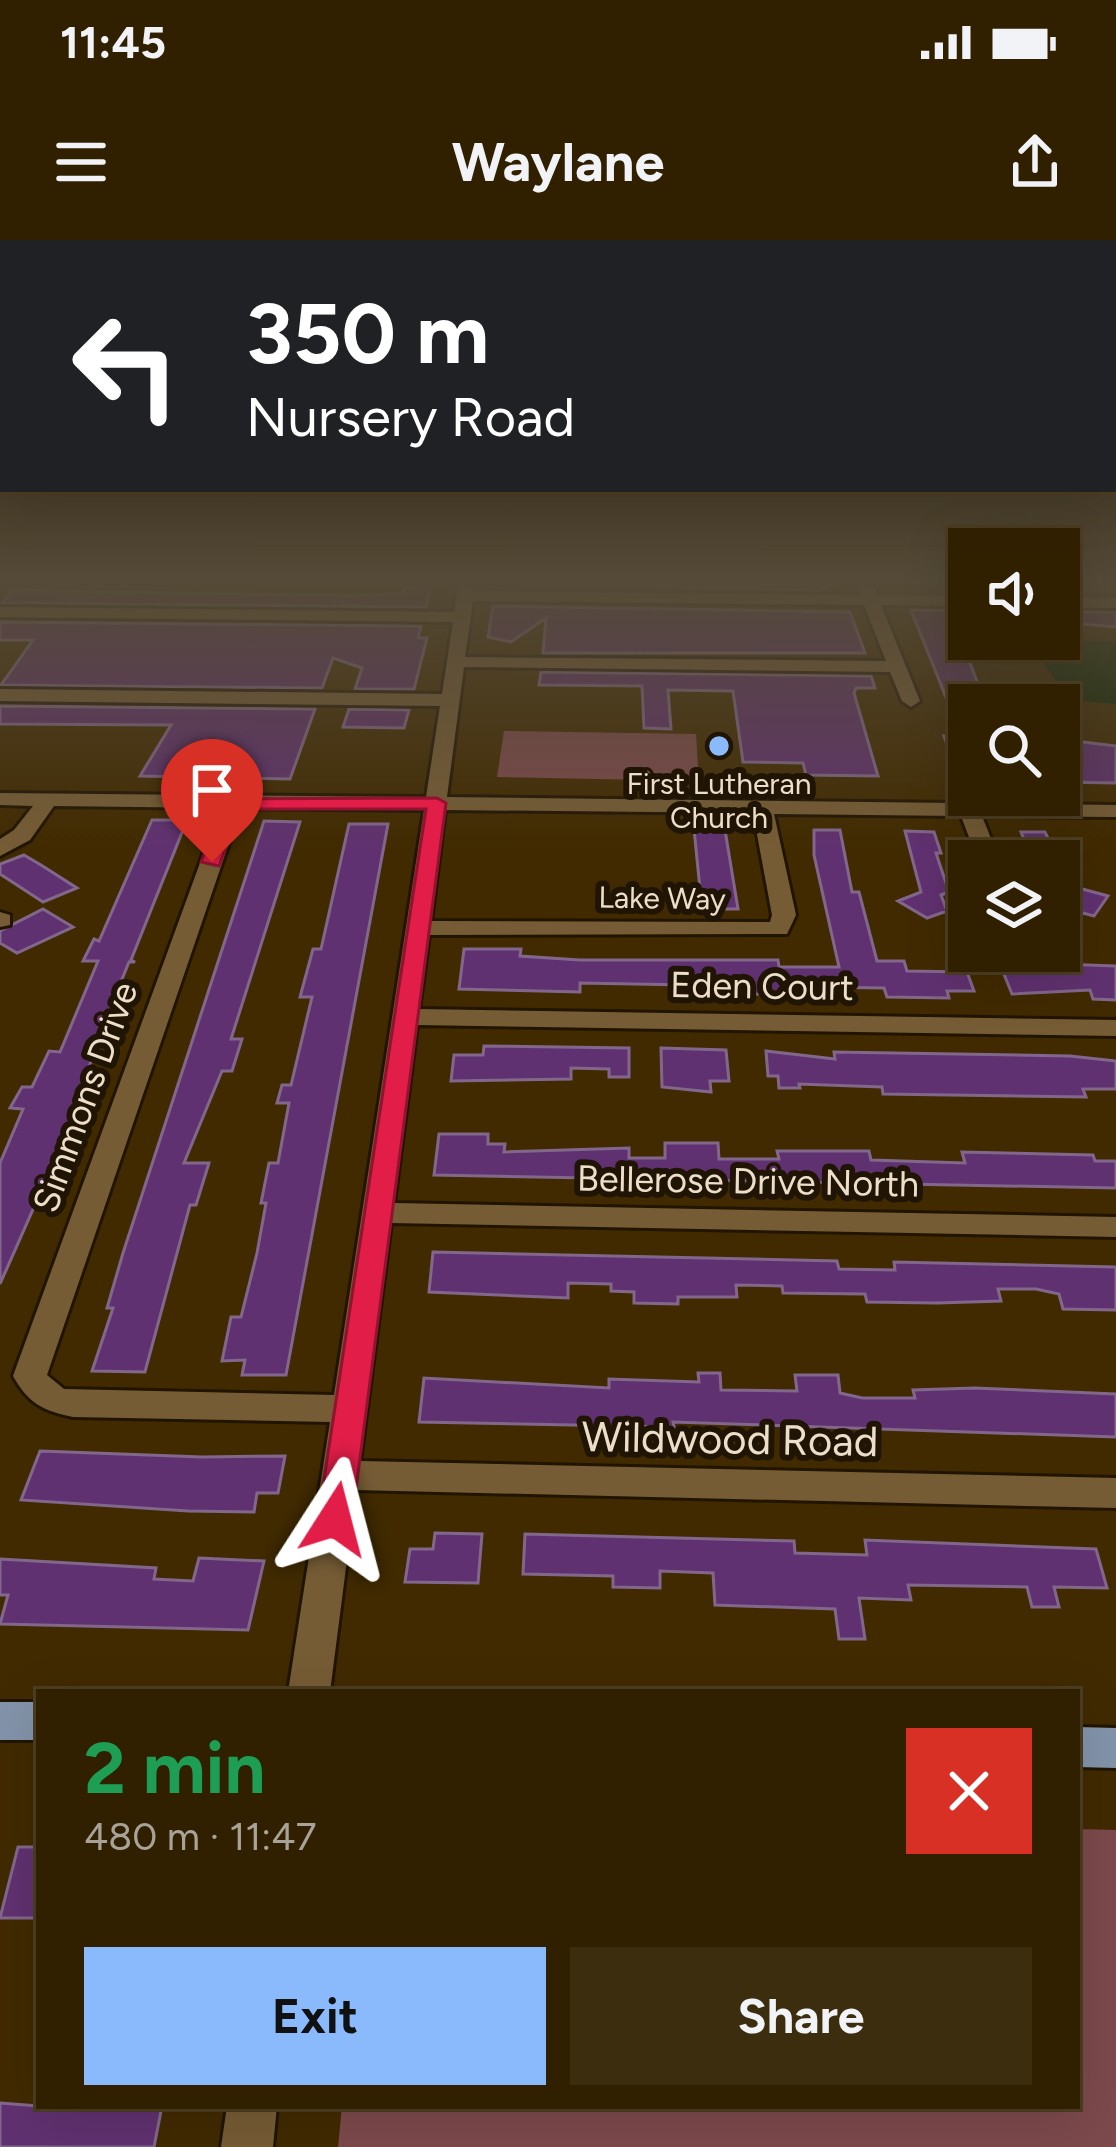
<!DOCTYPE html>
<html lang="en">
<head>
<meta charset="utf-8">
<style>
	:root { --surface:#312000; --page:#3d2d0f; --text:#f1f3f6; --muted:#a8a399; --line:#4c3e22; --accent:#8abafc }
	body { margin:0; font-family:Figtree,sans-serif; background:var(--page); color:var(--text); height:100vh; display:flex; flex-direction:column; font-size:45px; white-space:nowrap }
	* { box-sizing:border-box; margin:0 }
	p { font-size:39px; color:var(--muted) }
	.icon { flex:none; width:66px; height:66px; fill:none; stroke:currentColor; stroke-width:2; stroke-linecap:round; stroke-linejoin:round }
	.map { position:relative; flex:1; overflow:hidden }
	.details { position:absolute; left:36px; top:1449px; width:1044px; height:420px; display:flex; flex-direction:column; background:var(--surface); border-radius:0px; box-shadow:0 12px 48px #0002,0 0 0 3px var(--line) }
	.details>* { flex:none }
	.banner { position:absolute; left:0px; top:0px; width:1116px; height:252px; box-shadow:0 12px 48px #0002,0 0 0 3px var(--line); background:#202124; color:#fff; overflow:hidden }
	.buttons { position:absolute; left:948px; top:288px; display:grid; gap:24px }
	.buttons a { display:grid; place-items:center; width:132px; height:132px; border-radius:0px; background:var(--surface); box-shadow:0 12px 48px #0002,0 0 0 3px var(--line); font-size:60px }
	.pin { position:absolute; display:grid; place-items:center; width:102px; height:102px; color:#fff; margin:-123px -51px; border-radius:50% 50% 50% 0; rotate:-45deg; box-shadow:0 0 12px #0007 }
	.pin .icon { rotate:45deg }
	.me { position:absolute; width:132px; margin:-66px; rotate:9deg; stroke-linejoin:round; filter:drop-shadow(0 0 9px #0008) }
	.turn { display:flex; align-items:center; gap:42px; height:252px; padding:0 48px; font-size:54px }
	.turn .icon { width:156px; height:156px; stroke-width:2.5 }
	.turn b { display:block; font-size:84px; line-height:102px }
	.round { display:grid; place-items:center; flex:none; width:126px; height:126px; border-radius:0px; background:var(--page) }
	.headline { display:flex; align-items:center; justify-content:space-between; height:204px; padding:0 48px }
	h1 { font-size:72px; font-weight:700; line-height:90px; color:#1e9e55 }
	.primary-button { display:flex; gap:24px; margin-top:auto; padding:24px 48px }
	.primary-button a { flex:1; height:138px; border-radius:0px; background:var(--accent); color:#111; font-size:48px; font-weight:700; line-height:138px; text-align:center }
	.primary-button a+a { background:var(--page); color:var(--text) }
	.status { display:flex; justify-content:space-between; align-items:center; height:84px; padding:0 60px; background:var(--surface); direction:ltr }
	.status svg { height:33px; fill:currentColor }
	header { display:flex; justify-content:space-between; align-items:center; height:156px; padding:0 48px; background:var(--surface); font-size:54px; font-weight:700 }
	.map>svg:first-child { display:block }
	.green { fill:#7c494c }
	.water { fill:#0d2602 }
	.building { fill:#603170; stroke:#82678c; stroke-width:3 }
	.lines { fill:none; stroke-linecap:round; stroke-linejoin:round }
	.minor-casing { stroke:#211502; stroke-width:6 }
	.major-casing { stroke:#211502; stroke-width:6 }
	.minor { fill:#765c35; fill-rule:evenodd }
	.major { fill:#8394aa; fill-rule:evenodd }
	.route { fill:#e11d48; stroke:#92132f; stroke-width:3 }
	.poi-dot { fill:#8abafc; stroke:#201505; stroke-width:4.5 }
	.labels { text-anchor:middle; dominant-baseline:central; stroke-width:12; stroke-linejoin:round; paint-order:stroke }
	.far-poi-label { font-size:30px; fill:#eddec9; stroke:#201505 }
	.far-street-label { font-size:30px; fill:#eddec9; stroke:#201505 }
	.street-label { font-size:36px; fill:#eddec9; stroke:#201505 }
	.near-street-label { font-size:42px; fill:#eddec9; stroke:#201505 }
</style>
</head>
<body>
<div class="status"><b>11:45</b><svg viewBox="0 0 49 12"><path d="M0 12V9h3v3zM5 12V6h3v6zM10 12V3h3v9zM15 12V0h3v12zM26 1h20v11H26zM47 4h2v5h-2z"/></svg></div>
<header><svg class="icon" aria-label="menu" viewBox="0 0 24 24"><path d="M4 6h16M4 12h16M4 18h16"/></svg>Waylane<svg class="icon" aria-label="share" viewBox="0 0 24 24"><path d="M12 15V3M7 8l5-5 5 5M5 13v7h14v-7"/></svg></header>
<div class="map">
<svg width="1116" height="1907" viewBox="0 0 1116 1907">
	<rect width="100%" height="100%" fill="#412a00"/>
	<path class="green" d="M504,491L696,494L699,541L497,537Z
		M1077,1589L1116,1590V1907H338L342,1866H1077Z"/>
	<path class="water" d="M1063,401H1116V464L1069,460L1037,414Z"/>
	<path class="building" d="M496,343H834L819,350Z
		M404,348L430,349L426,367L2,363L13,350L353,356L403,353Z
		M493,366L850,372L865,413H543L546,378L511,402L488,397Z
		M911,370H969V389H957L981,452L971,451L975,461L947,460Z
		M1059,371L1116,372V387L1059,382Z
		M0,382L421,386L418,398H427L414,449H355L362,428L333,418L322,448L1,445L33,400H0Z
		M541,432L871,436L875,448H856L854,453L878,536L806,535L803,523L743,522L733,451L668,450L671,489L644,488L642,446L539,445Z
		M0,466L315,469L290,539L140,536L171,485L0,484Z
		M349,469L409,470L404,488L343,487Z
		M944,496H969V559H966Z
		M1059,499L1116,506V543L1059,542Z
		M152,580H187L131,720L135,722H129L120,744L50,931L0,1044V923L23,869L10,868L22,847H32L49,811L60,812L98,721H83L94,699L99,701Z
		M264,581L300,582L231,799H242L232,831H222L184,923H209L196,965H190L145,1132L92,1131L113,1068H107L123,1013Z
		M349,584H388L286,1135H242L245,1120L222,1121L231,1077H241L257,1013L266,963H261L269,923H278L289,863H277L282,845H291L312,757H300L313,709H321Z
		M694,589L725,590L738,669H702Z
		M814,590H840L852,652H859L877,721H904L907,731L967,732L974,751H947L949,758L887,757L884,748L818,747L820,755L687,753V745L580,743V752L459,749L464,709H521L520,716L580,720H778L779,727H839L814,615Z
		M905,591L934,592L941,613H936L949,652L941,655L947,671L927,678L898,661L921,652Z
		M1021,592H1045L1059,621H1033Z
		M1059,613L1075,647L1108,656L1094,676L1083,673L1077,681L1059,676Z
		M24,615L41,625L77,648L43,662L0,634V624Z
		M43,669L73,687L17,713L0,703V691Z
		M999,722L1116,726V760L1093,759L1090,750L1012,754Z
		M484,806L629,808V837H609V829L571,828V839L451,841L454,815H483Z
		M661,808L726,810L729,841H710L711,852L662,847Z
		M766,811L835,819L834,812L1070,816L1116,821V849H1083L1086,857L883,854L882,847L799,844L800,848H779L778,836H768Z
		M439,894H488V904H505L504,912L629,908V918H665V903H718L719,919H779L777,911H869L871,920L965,923L962,912L1093,915L1095,921H1116V948L434,935Z
		M433,1012L837,1021L839,1029L895,1030L894,1022L1116,1027V1070L1063,1069L1059,1054L1036,1049H998L1001,1061L937,1063L867,1062L865,1054L783,1053L782,1046L736,1045L737,1057H678V1064L634,1063V1052L611,1051V1044L568,1043V1058L429,1052Z
		M698,1133H720L721,1150L797,1151L795,1135H838L840,1153L862,1158H915L913,1150L975,1148L1116,1154V1197L673,1182L674,1187L419,1182L424,1138L609,1148V1139L699,1142Z
		M40,1211L202,1217L285,1216L278,1253H257L254,1272L188,1271L21,1260Z
		M435,1293L482,1294L478,1343L405,1342L410,1309H433Z
		M525,1294L794,1301L795,1313L867,1315L865,1300L1096,1309L1107,1348L1054,1347L1059,1367H1032L1027,1347L908,1345L911,1360L859,1358L865,1399H839L835,1369L715,1365L713,1333L660,1331V1348L613,1347V1336L523,1334Z
		M199,1318L264,1321L248,1390L0,1384L8,1355H0V1319L156,1328L154,1339L193,1341Z
		M18,1607H39V1678H0Z
		M0,1863L39,1866H162L154,1907H0Z"/>
	<g class="lines">
		<defs>
			<path id="minor" d="M459,343H475L474,351L861,355L856,343H872L877,355L969,356V366L881,365L920,461L911,467L902,461L890,432L464,427L447,557L1116,565V577L982,576L1000,621H978L961,576L774,574L796,675L787,694L429,695L419,769L1116,780V796L417,785L394,963L1116,977V997L391,983L360,1221L1116,1238V1268L356,1250L330,1452H288L330,1182L73,1177C43,1171 28,1163 13,1136L220,568L54,566L30,600L0,616V599L14,590L33,566L0,565V553L426,557L440,466L0,461V449L442,454L453,382L0,377V367L454,372ZM473,361L864,365L886,421L465,417ZM241,568L424,570L334,1155L64,1149L47,1135ZM445,570L753,573L772,675L770,682L431,681Z
				M1059,357L1116,358V368L1059,367Z
				M0,672L10,675V685L0,687Z
				M227,1866H277L273,1907H221Z"/>
			<path id="major" d="M0,1462H39V1500H0Z
				M1077,1487L1116,1488V1528L1077,1527Z"/>
		</defs>
		<use href="#minor" class="minor-casing"/>
		<use href="#major" class="major-casing"/>
		<use href="#minor" class="minor"/>
		<use href="#major" class="major"/>
	</g>
	<linearGradient id="sky" x2="0" y2="1"><stop stop-color="#241700"/><stop offset="0.56" stop-color="#544a37"/><stop offset="1" stop-color="#544a37" stop-opacity="0"/></linearGradient>
	<rect width="1116" height="610" fill="url(#sky)"/>
	<path class="route" d="M437,558L446,563L352,1279L347,1289H323L318,1279L426,569H240L219,626L201,622L226,559Z"/>
	<circle class="poi-dot" cx="719" cy="506" r="12"/>
	<g class="labels">
		<g class="far-poi-label">
			<text x="719" y="543">First Lutheran<tspan x="719" dy="34">Church</tspan></text>
		</g>
		<g class="far-street-label">
			<text transform="translate(662 658) rotate(1)">Lake Way</text>
		</g>
		<g class="street-label">
			<text transform="translate(762 746) rotate(1)">Eden Court</text>
			<text transform="translate(85 857) rotate(-70)">Simmons Drive</text>
			<text transform="translate(748 941) rotate(1)">Bellerose Drive North</text>
		</g>
		<g class="near-street-label">
			<text transform="translate(730 1199) rotate(1)">Wildwood Road</text>
		</g>
	</g>
</svg>
<div class="buttons">
<a><svg class="icon" aria-label="sound" viewBox="0 0 24 24"><path d="M4 9h4l5-4v14l-5-4H4zM17 9q2 3 0 6"/></svg></a>
<a><svg class="icon" aria-label="search" viewBox="0 0 24 24"><circle cx="10" cy="10" r="6"/><path d="M15 15l6 6"/></svg></a>
<a><svg class="icon" aria-label="layers" viewBox="0 0 24 24"><path d="M12 4l9 5-9 5-9-5zM3 14l9 5 9-5"/></svg></a>
</div>
<div class="pin" style="left:212px;top:622px;background:#d93025"><svg class="icon" aria-label="arrive" viewBox="0 0 24 24"><path d="M6 21V4h12l-3 4 3 4H6"/></svg></div>
<svg class="me" style="left:335px;top:1279px" viewBox="-20 -20 40 40"><path d="M0-17L14 15 0 8-14 15z" fill="#e11d48" stroke="#fff" stroke-width="4"/></svg>
<div class="banner">
<div class="turn"><svg class="icon" aria-label="left" viewBox="0 0 24 24"><path d="M17 20v-9H6M10 6l-5 5 5 5"/></svg><div><b>350 m</b>Nursery Road</div></div>
</div>
<section class="details">
<div class="headline"><div><h1>2 min</h1><p>480 m · 11:47</p></div><a class="round" style="background:#d93025;color:#fff"><svg class="icon" aria-label="close" viewBox="0 0 24 24"><path d="M6 6l12 12M18 6L6 18"/></svg></a></div>
<div class="primary-button"><a>Exit</a><a>Share</a></div>
</section>
</div>
</body>
</html>
